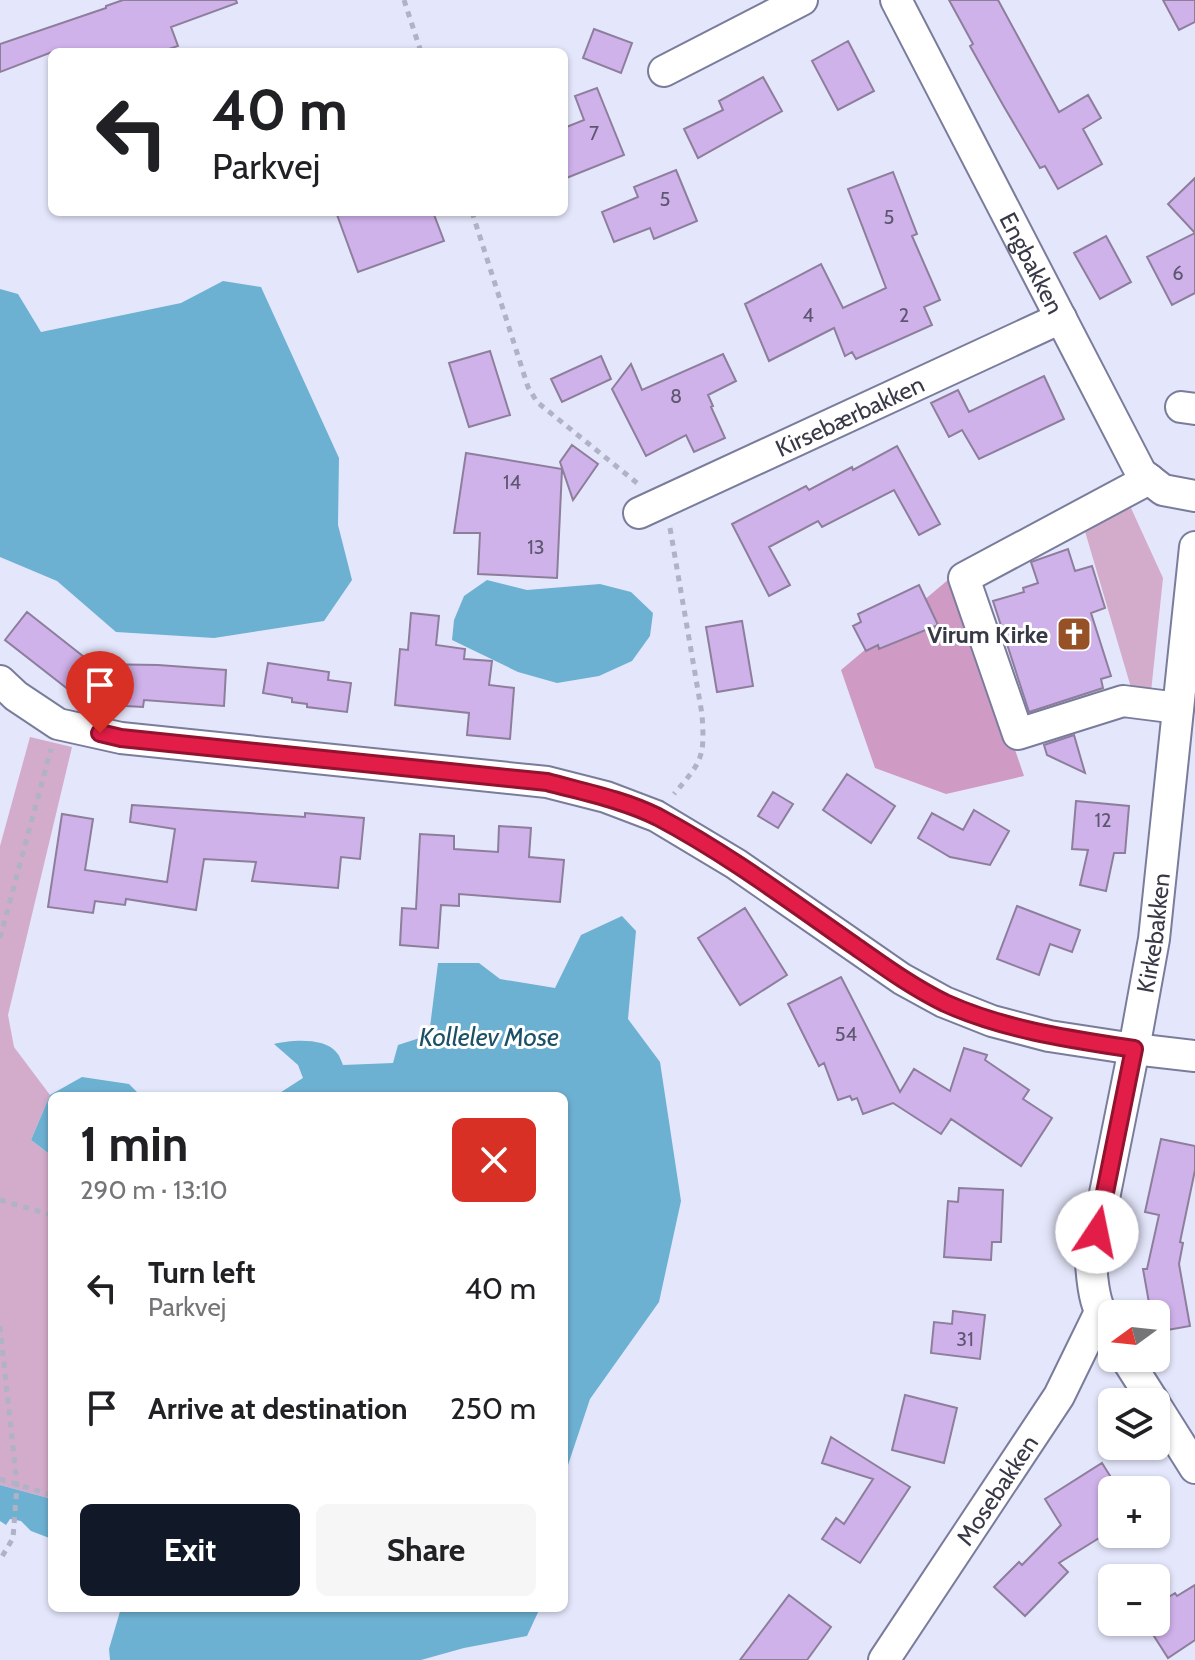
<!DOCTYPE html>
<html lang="en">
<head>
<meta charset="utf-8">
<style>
	:root { --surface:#fff; --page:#f6f6f6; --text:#202124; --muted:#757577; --accent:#111827 }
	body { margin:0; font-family:Cabin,sans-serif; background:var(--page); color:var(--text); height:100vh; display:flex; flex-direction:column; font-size:30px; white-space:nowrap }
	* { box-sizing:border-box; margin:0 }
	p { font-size:26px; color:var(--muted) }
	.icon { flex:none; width:44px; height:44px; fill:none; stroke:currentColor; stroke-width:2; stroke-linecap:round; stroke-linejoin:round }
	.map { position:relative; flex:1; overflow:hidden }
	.details { position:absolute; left:48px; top:1092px; width:520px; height:520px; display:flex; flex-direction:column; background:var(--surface); border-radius:12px; box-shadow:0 2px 6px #0004 }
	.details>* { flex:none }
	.top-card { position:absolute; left:48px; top:48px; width:520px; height:168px; border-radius:12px; box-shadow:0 2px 6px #0004; background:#fff; color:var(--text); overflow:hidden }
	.needle { width:52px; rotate:255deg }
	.buttons { position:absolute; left:1098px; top:1300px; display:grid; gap:16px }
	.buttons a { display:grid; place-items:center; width:72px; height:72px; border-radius:12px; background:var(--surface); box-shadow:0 2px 6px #0004; font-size:40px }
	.pin { position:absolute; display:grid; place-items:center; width:68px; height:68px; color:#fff; margin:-82px -34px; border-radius:50% 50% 50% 0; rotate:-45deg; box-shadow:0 0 8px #0007 }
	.pin .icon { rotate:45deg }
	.me { position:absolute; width:88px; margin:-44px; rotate:11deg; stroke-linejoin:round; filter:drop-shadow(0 0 6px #0008) }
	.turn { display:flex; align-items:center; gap:28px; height:168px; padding:0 32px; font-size:36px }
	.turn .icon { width:104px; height:104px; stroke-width:2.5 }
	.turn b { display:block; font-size:56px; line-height:68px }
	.round { display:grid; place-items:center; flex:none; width:84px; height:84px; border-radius:12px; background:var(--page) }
	.headline { display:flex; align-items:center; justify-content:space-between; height:136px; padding:0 32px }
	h1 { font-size:48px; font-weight:700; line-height:60px }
	.button { display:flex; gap:16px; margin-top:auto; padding:16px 32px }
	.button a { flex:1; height:92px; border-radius:12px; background:var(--accent); color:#fff; font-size:32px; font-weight:700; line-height:92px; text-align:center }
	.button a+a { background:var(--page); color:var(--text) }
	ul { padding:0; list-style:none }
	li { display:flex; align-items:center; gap:24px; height:120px; padding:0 32px }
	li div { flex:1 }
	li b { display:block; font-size:30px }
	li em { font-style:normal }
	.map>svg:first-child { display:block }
	.green { fill:#d4accb }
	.forest { fill:#cf9ac4 }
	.water { fill:#6db1d2 }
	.building { fill:#d0b2eb; stroke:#8d7e9c; stroke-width:2 }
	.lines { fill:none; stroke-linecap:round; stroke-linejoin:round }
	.minor-casing { stroke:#7a7c9c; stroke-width:34 }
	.path { stroke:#b0b2c5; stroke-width:5; stroke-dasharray:6 6; stroke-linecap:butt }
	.minor { stroke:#fff; stroke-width:30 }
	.route-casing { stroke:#92132f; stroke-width:20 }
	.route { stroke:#e11d48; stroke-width:14 }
	.labels { text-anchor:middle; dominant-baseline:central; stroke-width:6; stroke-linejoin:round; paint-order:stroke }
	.number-label { font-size:20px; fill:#5e5770 }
	.street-label { font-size:24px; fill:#383947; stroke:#fff }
	.poi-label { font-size:24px; font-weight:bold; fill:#383947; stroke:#fff; text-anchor:end }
	.water-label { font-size:26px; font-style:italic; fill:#1b5068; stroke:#fff }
</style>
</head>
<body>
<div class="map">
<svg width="1195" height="1660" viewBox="0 0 1195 1660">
	<rect width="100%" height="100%" fill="#e4e6fb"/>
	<path class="green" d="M1131,508L1163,578L1151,692L1132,691L1084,528Z
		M30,737L72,747L8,1015L14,1047L50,1095L31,1140L52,1156V1499L0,1485V846Z"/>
	<path class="forest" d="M955,574L1024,776L946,794L875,768L841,670Z"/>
	<path class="water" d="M223,281L261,287L339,458L338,525L352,580L324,621L214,638L116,632L57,581L0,557V289L18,294L41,332L181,303Z
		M487,580L527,590L600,584L631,592L653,613L650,636L632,661L599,676L557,683L518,672L452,640L454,620L464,596Z
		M622,916L636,931L628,1019L660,1062L681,1201L659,1302L590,1399L564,1477V1096H275L303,1078L298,1065L274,1044C291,1040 325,1037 337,1053C340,1056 341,1061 343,1065L393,1063L398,1045L429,1035L438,963H479L500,979L555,988L581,935Z
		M82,1077L129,1084L141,1096H52V1156L31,1140L50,1095Z
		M0,1485L52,1499V1539L31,1531L21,1521L10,1519L6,1525L0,1521Z
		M121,1608H540L527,1636L464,1648L421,1660H110L109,1649Z"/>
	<path class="building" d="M123,0H236L237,3L171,27L178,46L160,52H52L0,72V44L106,8V6Z
		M949,0H998L1059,112L1088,95L1101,118L1083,129L1102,164L1058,189L1045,166L1040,168L1003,105L970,46L973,44Z
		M1163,0H1195V22L1179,30Z
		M594,29L632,43L621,73L583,58Z
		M848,41L874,91L838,110L812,61Z
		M763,77L782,111L698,158L684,129L723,110L719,101Z
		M597,88L624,155L564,179V128L584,120L575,96Z
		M676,170L697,221L654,239L650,228L614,242L602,212L638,197L634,187Z
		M893,172L917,234L912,236L940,300L924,307L932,325L856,359L852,352L845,356L834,328L769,361L745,304L821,264L843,308L886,288L848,189Z
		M1195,178V233L1168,204Z
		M336,212H433L444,241L358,272Z
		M1195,233V293L1172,305L1147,257Z
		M1106,236L1131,282L1100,299L1074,253Z
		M490,351L510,415L469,427L449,363Z
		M723,354L736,381L708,395L713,406L711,407L725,438L694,452L686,435L646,456L612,389L631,364L642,390Z
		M601,356L611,379L562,402L551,379Z
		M1044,376L1064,419L979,459L962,430L949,437L931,403L958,390L969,412Z
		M572,445L598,464L573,500L560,462Z
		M897,446L940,524L919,535L894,490L822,527L818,521L769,547L790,585L769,596L732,524L806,486L809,490L852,467L853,470Z
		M466,453L562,469L557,578L478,574L480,533H454Z
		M1068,549L1075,571L1092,566L1105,608L1091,613L1111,676L1101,679L1103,688L1029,712L993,601L1024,592L1023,588L1038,583L1031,562Z
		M919,585L938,625L879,649L878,645L866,651L853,626L861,622L858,614Z
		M27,612L93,664L158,665L226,670L224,706L144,700L143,707L87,704L5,640Z
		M411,613L439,616L436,645L465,649L464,659L492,661L489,685L514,688L510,739L467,735L469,713L395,705L400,649L408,650Z
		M742,621L753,686L717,692L706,627Z
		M268,663L329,672L328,680L351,683L347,712L307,707V704L292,702V698L263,693Z
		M1074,735L1085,773L1047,755L1044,745Z
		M847,774L895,806L871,843L823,810Z
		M773,792L793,804L778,828L758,816Z
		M1076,801L1129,806L1125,853H1114L1106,891L1080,885L1088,850L1072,849Z
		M132,805L305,817V813L364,818L360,859L341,857L338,888L252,881L256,862L204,859L196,910L126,899L125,905L95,901L93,913L48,907L62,814L93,819L85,870L167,882L175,829L130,822Z
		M974,810L1009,831L990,865L950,857L918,838L932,813L963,830Z
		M499,826L531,828L529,857L564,860L560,902L459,894V906L441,905L438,948L400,945L402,908L416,909L420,834L454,836V849L498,852Z
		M1017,906L1080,930L1072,952L1050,944L1039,975L997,959Z
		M745,908L787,975L740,1005L698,938Z
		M841,977L900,1092L914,1069L950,1091L964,1048L987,1055L985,1060L1029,1090L1023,1099L1052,1118L1021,1166L951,1119L941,1134L893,1103L863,1114L857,1098L852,1100L850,1096L838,1100L824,1063L819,1066L788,1004Z
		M1161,1139L1195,1146V1170L1180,1242L1183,1243L1179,1264L1190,1326L1156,1332V1314H1151L1143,1269H1147L1159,1215L1145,1212Z
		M959,1188L1003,1190L1001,1242H992L991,1260L944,1257L948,1201L958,1202Z
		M953,1311L985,1315L980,1359L931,1353L934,1322L952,1324Z
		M905,1395L957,1408L944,1463L892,1450Z
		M831,1437L910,1487L860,1563L822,1539L836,1518L844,1524L873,1479L822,1463Z
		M1102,1463L1112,1479V1530L1059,1563L1068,1572L1025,1616L994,1587L1019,1562L1022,1565L1061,1525L1045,1499Z
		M1195,1585V1640L1168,1658L1145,1622H1156V1605L1175,1593L1177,1596Z
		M789,1595L831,1627L807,1660H740Z"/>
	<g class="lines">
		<defs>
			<g id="minor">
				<path id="s1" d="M896,0L1141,473L1163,490L1195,496"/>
				<path d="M664,71L802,0"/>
				<path d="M1181,407L1195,409"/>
				<path d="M1149,479L964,578L1018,734L1123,701L1178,708"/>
				<path id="s2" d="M639,513L1061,318"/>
				<path d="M0,681L16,696L58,724L121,738L547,782L606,797L656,816L736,864L902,979L944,1002L992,1021L1049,1036L1134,1049L1195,1056"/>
				<path id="s3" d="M1112,1335C1096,1309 1093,1293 1091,1263L1134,1049L1154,939L1195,547"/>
				<path d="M1126,1358L1154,1402"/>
				<path d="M1156,1406L1195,1468"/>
				<path id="s4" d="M884,1660L1059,1396L1099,1314"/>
			</g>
		</defs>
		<use href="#minor" class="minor-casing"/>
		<path class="path" d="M404,0L421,52
			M472,212L528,387L537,402L637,483
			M670,528L702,714C705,758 702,761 674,794
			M0,938L51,749
			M0,1200L52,1215
			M0,1326L17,1485L13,1538L0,1560
			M0,1479L52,1495"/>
		<use href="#minor" class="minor"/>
	</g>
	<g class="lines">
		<defs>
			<path id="route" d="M100,733L121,738L547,782C584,792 624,800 658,817C726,853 789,900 852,944C882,965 912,987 945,1003C1005,1030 1069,1039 1134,1049L1097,1232"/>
		</defs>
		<use href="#route" class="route-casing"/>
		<use href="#route" class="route"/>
	</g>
	<defs>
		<symbol id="church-square" viewBox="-11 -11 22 22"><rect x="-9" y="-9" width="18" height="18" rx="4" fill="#965126" stroke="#fff"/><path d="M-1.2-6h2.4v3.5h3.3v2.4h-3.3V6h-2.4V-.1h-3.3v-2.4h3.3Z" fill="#fff"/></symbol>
	</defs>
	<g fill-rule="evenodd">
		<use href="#church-square" x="1054" y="614" width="40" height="40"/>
	</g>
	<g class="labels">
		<g class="number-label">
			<text x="594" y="133">7</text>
			<text x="665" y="199">5</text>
			<text x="889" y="217">5</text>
			<text x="1178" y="273">6</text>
			<text x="808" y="315">4</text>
			<text x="904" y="315">2</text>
			<text x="676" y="396">8</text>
			<text x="512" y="482">14</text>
			<text x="536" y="547">13</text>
			<text x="1103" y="820">12</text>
			<text x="846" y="1034">54</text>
			<text x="965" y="1339">31</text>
		</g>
		<g class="street-label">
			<text stroke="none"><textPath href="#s1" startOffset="296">Engbakken</textPath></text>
			<text stroke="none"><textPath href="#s2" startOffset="232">Kirsebærbakken</textPath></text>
			<text stroke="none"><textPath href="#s3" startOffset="412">Kirkebakken</textPath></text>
			<text stroke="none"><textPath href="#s4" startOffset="204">Mosebakken</textPath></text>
		</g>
		<g class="poi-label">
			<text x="1048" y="634">Virum Kirke</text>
		</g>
		<g class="water-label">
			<text x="489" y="1037">Kollelev Mose</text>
		</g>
	</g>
</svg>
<div class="buttons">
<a><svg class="needle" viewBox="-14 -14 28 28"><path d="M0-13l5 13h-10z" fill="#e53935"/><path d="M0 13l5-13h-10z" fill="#757577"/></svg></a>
<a><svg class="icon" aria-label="layers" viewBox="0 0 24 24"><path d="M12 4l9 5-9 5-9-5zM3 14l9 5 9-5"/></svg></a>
<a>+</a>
<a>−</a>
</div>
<div class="pin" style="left:100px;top:733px;background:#d93025"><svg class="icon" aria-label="arrive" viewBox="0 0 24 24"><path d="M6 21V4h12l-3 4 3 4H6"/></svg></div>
<svg class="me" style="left:1097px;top:1232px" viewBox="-20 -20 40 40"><circle r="19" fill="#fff"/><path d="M0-13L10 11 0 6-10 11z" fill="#e11d48"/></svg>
<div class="top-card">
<div class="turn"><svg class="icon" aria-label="left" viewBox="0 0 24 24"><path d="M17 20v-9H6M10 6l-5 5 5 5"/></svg><div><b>40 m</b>Parkvej</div></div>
</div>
<section class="details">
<div class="headline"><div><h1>1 min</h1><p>290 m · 13:10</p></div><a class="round" style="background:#d93025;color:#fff"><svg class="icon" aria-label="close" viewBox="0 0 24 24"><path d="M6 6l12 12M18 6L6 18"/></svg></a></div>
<ul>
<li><svg class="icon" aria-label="left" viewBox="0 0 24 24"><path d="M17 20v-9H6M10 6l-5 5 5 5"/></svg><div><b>Turn left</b><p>Parkvej</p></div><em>40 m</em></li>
<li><svg class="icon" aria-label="arrive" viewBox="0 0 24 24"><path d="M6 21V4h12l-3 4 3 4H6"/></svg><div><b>Arrive at destination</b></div><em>250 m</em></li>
</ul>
<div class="button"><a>Exit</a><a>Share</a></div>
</section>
</div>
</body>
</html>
